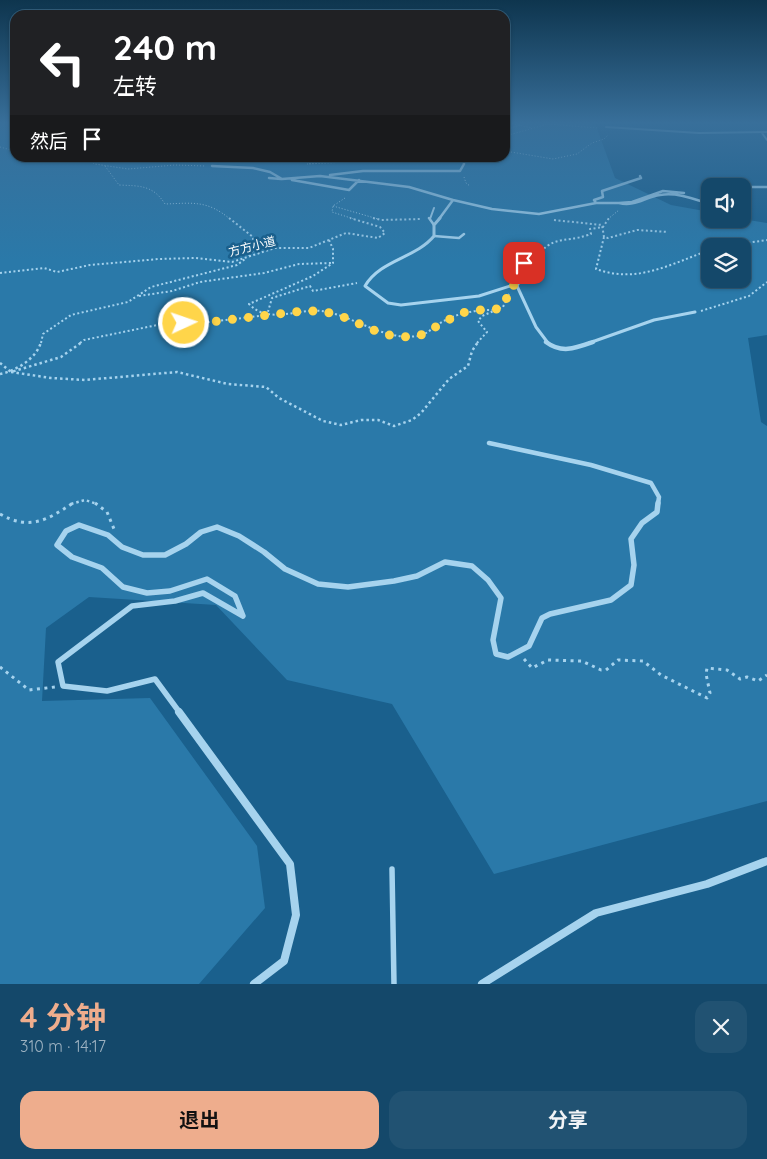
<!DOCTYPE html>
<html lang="zh">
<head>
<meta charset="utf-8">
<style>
	:root { --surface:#14486a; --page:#215272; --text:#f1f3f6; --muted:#9db2c1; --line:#33607e; --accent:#eead8d }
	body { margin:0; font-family:Quicksand,"Noto Sans SC",sans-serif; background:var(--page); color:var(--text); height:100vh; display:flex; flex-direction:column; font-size:19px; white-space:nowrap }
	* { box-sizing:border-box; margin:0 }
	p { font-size:16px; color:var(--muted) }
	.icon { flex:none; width:28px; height:28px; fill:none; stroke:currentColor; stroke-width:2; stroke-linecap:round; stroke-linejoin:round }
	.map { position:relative; height:984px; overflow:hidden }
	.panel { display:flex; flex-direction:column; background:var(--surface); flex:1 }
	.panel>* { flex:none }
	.top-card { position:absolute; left:10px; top:10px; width:500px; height:152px; border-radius:15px; box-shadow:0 1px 4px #0004,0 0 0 1px var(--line); background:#202124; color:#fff; overflow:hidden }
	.buttons { position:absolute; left:701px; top:178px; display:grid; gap:10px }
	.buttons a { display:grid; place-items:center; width:50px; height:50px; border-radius:10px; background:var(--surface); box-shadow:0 1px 4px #0004,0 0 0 1px var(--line); font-size:25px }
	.pin { position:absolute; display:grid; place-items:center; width:42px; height:42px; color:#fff; margin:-21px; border-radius:10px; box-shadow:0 2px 8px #0006 }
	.me { position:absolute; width:55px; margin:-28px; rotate:87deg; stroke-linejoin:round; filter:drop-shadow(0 0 4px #0008) }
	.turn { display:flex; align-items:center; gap:18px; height:105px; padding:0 20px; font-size:22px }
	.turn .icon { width:65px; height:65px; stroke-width:2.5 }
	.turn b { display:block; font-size:35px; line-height:42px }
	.then { display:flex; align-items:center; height:48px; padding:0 20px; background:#0003; gap:10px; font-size:19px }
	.round { display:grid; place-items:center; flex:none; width:52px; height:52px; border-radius:15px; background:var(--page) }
	.head { display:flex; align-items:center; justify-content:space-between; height:85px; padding:0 20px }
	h1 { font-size:30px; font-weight:700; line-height:38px; color:var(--accent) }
	.button { display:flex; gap:10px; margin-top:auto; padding:10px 20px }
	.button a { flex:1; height:58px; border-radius:15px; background:var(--accent); color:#111; font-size:20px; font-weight:700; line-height:58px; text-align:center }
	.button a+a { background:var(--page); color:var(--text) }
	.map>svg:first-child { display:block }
	.green { fill:#2a79a9; fill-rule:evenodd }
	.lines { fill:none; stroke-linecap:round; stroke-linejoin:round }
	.path-far3 { stroke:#a6d3ee; stroke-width:1; stroke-dasharray:1 2; stroke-linecap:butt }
	.path-far2 { stroke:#a6d3ee; stroke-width:2; stroke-dasharray:2 2.5; stroke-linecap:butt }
	.path-far1 { stroke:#a6d3ee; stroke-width:2.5; stroke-dasharray:2.5 3; stroke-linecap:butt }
	.path { stroke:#a6d3ee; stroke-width:3; stroke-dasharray:3 4.5; stroke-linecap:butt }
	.service-far2 { stroke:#a6d3ee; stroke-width:2 }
	.service-far1 { stroke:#a6d3ee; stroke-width:2.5 }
	.service { stroke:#a6d3ee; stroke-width:5.5 }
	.minor-far4 { stroke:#a6d3ee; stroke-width:2.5 }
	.minor-far3 { stroke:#a6d3ee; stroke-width:3 }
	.minor-far2 { stroke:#a6d3ee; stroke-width:4.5 }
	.minor-far1 { stroke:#a6d3ee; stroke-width:5.5 }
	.minor { stroke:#a6d3ee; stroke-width:8 }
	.route { stroke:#ffd54a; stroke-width:9; stroke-dasharray:0 16.2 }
	.labels { text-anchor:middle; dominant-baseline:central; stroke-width:5; stroke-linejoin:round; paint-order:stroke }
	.far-street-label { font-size:12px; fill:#fff; stroke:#1a608d }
</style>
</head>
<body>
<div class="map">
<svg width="767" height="984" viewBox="0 0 767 984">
	<rect width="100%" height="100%" fill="#1a608d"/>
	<path class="green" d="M0,123H15V158H505V123H595L615,178L671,205L710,212V219H742L767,223V335L748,338L761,422L767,426V801L494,874L392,704L287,680L216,605L89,597L46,628L42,701L150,698L257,846L265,908L199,984H0ZM710,246H742V279H710Z"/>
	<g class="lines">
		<path class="path-far3" d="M509,123L532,128
			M505,130L520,125
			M505,136L548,124L598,128
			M0,147L15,151
			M505,151L553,159L577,154L592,143L604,139L608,135
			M76,158L89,160L95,164L128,169L175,165L206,166
			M293,158H318
			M355,158L307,164L388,160
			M105,166L119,185C140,186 153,185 165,204C193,203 207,200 230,219
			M464,177L466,183L470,186
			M345,198L333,206L332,212L354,219
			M333,206L378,219
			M608,219L619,210"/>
		<path class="path-far2" d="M229,218L253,237L254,249L249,256
			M373,218L381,220L422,219
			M554,220L602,225L604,237L608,238L637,230L668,232
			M604,237L596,269C638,284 670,264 710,250
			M329,240L333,249V263L313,276L249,304C269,325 298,308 322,311C355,316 383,341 418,336C426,335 431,329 437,325C454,314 472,310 492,310
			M726,246L767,240
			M532,262C554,233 561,244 588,235L591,234L590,229L603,227L609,218
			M0,273L44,268L57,272L90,265L159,259L195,258L232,262L275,248H309L346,233L378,238L385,233L380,227L350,218
			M139,296L172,291L200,282L264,273L299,264L332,263
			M701,311L749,296L767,282
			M41,343L43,334L71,315L128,302L151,287L237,265L245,259
			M80,343L84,340L167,323H201L267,315L272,298L310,286L313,291L357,283
			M477,343L487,332L478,321L482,316L503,307L509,294"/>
		<path class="path-far1" d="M0,363L11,372L61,357L82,342
			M11,372L51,378L85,380L177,372L228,384L266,387L279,398L323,421L341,425L361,420H378L394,426L412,420L421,413L449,379L468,366L472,351L478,342
			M0,374C16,371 37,358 41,342
			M71,504L85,500L97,504"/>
		<path class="path" d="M95,503L107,512L114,529
			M0,514C30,531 47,520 73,503
			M524,659L532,668L548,660L582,661L601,670H606L618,660L643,661L661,675L707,698L710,693L706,674L707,668L727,670L740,679L747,677L758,681L767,675
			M0,667L29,690L55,687"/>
		<path class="service-far2" d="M606,127L699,133L767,132
			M762,133L767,140
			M430,219L434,208"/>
		<path class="service-far1" d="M429,218L434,225
			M434,236L459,238L464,234
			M517,286L522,278L523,263"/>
		<path class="service" d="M392,869L394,984"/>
		<path class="minor-far4" d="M394,160L446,158
			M212,166L253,168L270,172L282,179L320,176L409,187L453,200
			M330,175L363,171H460L464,164L463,158
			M269,178L281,179
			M292,180L349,190L359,180
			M742,187H767
			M684,193L663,191L632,202L619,203C635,207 645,197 660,195C677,192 694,199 710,204
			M619,203H596L594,200L603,197L602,191L641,178L640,176
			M439,219L453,200L492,209L539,214L596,203"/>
		<path class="minor-far3" d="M440,218L434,225V236C416,258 380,260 365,286L388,303L401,305L479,296L513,285L517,286L536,327L548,343
			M589,343L654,320L695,312"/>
		<path class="minor-far2" d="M546,342C562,354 576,348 593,342
			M489,443L591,465L651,483L659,497L658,504"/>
		<path class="minor-far1" d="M180,713L155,679L107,691L63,686L58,662L132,606L175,601L203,593L243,616L235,596L207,579L170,591L147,593L123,587L102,568L72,557L57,545L66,531L79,525L108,535L122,547L143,555H165L186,544L201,532L217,527L239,536L264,552L285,569L318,584L348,587L394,581L417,576L445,562L472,566L488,580L501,598L493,640L496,654L508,657L529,646L542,618L550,614L611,600L631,585L634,565L631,539L642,523L657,512L658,503"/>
		<path class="minor" d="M179,712L290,864L296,915L284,961L254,984
			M482,984L596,913L707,884L767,861"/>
	</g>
	<linearGradient id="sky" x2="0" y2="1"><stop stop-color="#0e354e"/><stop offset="0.47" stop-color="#386f9a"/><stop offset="1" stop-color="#386f9a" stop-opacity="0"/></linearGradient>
	<rect width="767" height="261" fill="url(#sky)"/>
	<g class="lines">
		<path class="route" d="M184,323H201L303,311H322L341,316L383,334L401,337L419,336L461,313L478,310H493L503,307L512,285L517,286L522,278L524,263"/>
	</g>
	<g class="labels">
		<g class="far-street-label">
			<text transform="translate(252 246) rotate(-14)">方方小道</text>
		</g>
	</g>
</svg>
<div class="buttons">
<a><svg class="icon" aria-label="sound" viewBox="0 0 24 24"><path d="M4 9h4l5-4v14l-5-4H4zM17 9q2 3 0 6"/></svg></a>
<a><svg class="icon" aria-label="layers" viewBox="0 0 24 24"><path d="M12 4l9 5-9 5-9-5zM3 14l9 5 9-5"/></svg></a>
</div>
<div class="pin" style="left:524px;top:263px;background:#d93025"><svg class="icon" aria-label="arrive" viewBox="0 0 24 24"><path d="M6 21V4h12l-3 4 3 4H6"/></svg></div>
<svg class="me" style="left:184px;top:323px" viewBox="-20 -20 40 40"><circle r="17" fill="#ffd54a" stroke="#fff" stroke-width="3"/><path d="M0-11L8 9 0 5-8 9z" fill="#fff"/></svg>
<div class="top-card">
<div class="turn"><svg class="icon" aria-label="left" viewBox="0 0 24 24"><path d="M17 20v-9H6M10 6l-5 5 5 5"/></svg><div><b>240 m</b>左转</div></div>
<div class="then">然后<svg class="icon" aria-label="arrive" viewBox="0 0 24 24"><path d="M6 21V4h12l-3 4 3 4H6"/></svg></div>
</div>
</div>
<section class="panel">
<div class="head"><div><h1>4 分钟</h1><p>310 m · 14:17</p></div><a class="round"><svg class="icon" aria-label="close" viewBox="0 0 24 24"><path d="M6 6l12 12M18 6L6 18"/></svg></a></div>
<div class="button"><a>退出</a><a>分享</a></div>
</section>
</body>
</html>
